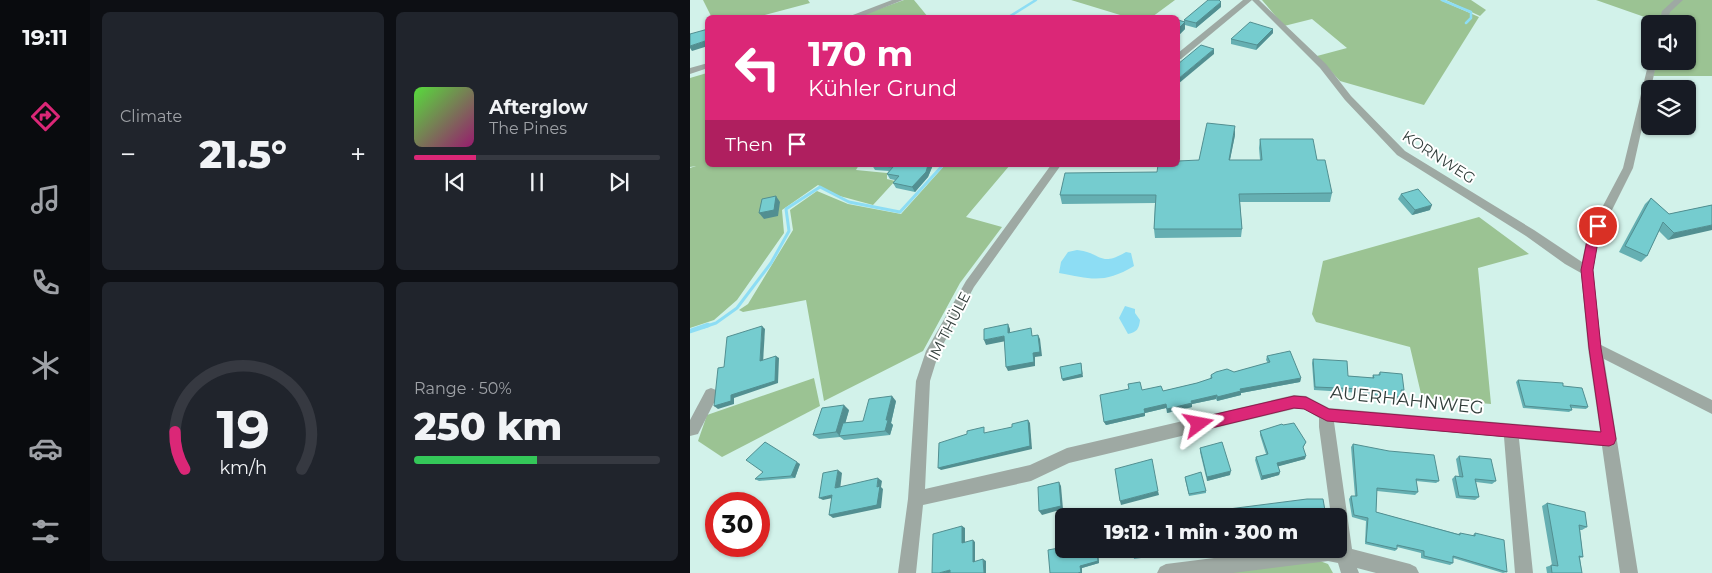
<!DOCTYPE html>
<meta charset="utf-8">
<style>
:root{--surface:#171b24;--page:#20242c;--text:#f1f3f6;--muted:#9ea1a6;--line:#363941;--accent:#db2777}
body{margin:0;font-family:Montserrat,sans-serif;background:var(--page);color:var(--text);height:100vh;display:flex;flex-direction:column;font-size:19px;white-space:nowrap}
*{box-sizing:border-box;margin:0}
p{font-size:16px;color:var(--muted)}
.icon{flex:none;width:28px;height:28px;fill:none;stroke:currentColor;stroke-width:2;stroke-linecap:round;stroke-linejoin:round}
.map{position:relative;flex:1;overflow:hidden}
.details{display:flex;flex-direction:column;gap:12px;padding:12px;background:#0d0f14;width:600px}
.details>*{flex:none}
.guide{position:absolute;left:15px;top:15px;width:475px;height:152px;border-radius:8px;box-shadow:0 1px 4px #0004;background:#db2777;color:#fff;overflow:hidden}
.tools{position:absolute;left:951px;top:15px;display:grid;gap:10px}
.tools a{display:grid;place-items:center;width:55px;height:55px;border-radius:8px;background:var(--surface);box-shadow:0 1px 4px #0004;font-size:25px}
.speed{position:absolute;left:15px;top:492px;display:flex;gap:10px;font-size:25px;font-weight:700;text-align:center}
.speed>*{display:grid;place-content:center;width:65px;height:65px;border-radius:50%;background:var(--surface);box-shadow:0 1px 4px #0004;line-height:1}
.speed .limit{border:8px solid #d22;background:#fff;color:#111}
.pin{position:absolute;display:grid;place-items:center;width:42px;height:42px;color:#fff;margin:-21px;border:2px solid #fff;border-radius:50%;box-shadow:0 1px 5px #0007}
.me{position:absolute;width:55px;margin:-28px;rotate:77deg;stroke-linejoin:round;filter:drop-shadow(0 0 4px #0008)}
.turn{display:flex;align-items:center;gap:18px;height:105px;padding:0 20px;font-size:22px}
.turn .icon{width:65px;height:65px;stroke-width:2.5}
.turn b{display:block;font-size:35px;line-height:42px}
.then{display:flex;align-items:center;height:48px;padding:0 20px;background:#0003;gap:10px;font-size:19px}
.big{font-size:38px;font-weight:800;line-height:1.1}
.details .widget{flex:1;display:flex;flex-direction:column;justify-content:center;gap:8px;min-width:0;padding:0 18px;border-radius:8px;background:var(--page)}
.details .dial{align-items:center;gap:0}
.dial svg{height:130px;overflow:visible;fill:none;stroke:var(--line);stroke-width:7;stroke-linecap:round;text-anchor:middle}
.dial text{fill:var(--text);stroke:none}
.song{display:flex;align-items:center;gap:15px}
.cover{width:60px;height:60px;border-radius:8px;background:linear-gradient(135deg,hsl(110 70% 55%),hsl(320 70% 35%))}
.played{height:5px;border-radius:2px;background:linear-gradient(90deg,var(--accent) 25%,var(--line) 25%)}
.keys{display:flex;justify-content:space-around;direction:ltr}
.heat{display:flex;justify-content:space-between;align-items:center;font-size:28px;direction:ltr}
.charge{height:8px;border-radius:4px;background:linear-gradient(90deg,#34c759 50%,var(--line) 0)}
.details .tiles{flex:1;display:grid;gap:12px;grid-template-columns:repeat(2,1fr)}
.trip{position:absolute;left:365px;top:508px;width:292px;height:50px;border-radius:8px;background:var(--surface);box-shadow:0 1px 4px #0004;font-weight:800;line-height:50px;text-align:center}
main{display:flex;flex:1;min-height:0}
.menu{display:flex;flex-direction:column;width:90px;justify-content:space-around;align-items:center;background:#090b0e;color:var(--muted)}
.menu .icon{width:35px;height:35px}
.menu .active{color:var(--accent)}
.menu b{font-size:22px;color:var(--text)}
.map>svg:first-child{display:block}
</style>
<main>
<nav class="menu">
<b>19:11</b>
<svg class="icon active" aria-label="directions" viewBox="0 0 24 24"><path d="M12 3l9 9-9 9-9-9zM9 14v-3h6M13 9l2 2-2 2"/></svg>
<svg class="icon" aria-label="music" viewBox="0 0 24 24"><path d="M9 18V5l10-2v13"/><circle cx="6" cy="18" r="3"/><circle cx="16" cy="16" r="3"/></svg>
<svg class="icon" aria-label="phone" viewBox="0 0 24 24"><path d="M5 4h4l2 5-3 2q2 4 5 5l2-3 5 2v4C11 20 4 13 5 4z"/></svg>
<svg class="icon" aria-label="climate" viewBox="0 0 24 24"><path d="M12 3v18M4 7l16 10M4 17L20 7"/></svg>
<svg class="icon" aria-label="car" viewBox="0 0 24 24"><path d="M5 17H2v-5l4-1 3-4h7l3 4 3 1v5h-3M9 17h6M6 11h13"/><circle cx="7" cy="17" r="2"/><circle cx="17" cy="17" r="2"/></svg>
<svg class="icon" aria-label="filters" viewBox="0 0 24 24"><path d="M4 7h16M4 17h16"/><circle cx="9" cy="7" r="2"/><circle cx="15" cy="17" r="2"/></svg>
</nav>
<section class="details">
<div class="tiles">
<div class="widget"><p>Climate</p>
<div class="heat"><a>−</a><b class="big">21.5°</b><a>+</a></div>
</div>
<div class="widget">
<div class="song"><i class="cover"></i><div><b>Afterglow</b><p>The Pines</p></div></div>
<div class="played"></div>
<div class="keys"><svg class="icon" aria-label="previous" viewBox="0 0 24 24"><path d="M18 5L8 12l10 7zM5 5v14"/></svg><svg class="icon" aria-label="pause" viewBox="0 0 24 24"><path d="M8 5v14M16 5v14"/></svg><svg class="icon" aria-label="next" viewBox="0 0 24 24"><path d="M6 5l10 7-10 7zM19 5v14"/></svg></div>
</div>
<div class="widget dial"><svg viewBox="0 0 100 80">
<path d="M14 69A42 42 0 1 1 86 69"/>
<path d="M14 69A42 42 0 0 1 8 46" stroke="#db2777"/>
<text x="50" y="56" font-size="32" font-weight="700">19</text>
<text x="50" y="72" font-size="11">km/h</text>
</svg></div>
<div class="widget"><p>Range · 50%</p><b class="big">250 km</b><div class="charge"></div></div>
</div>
</section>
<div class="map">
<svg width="1022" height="573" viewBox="0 0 1022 573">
<rect width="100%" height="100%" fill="#d2f2ea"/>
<g fill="#9bc393">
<polygon points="13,0 118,0 120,3 67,17 22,18"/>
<polygon points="214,0 224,0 238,17 164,18"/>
<polygon points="381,0 485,0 462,17 440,18"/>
<polygon points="572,0 750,0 789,17 734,105 650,81 627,56 657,48 622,19 594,26"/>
<polygon points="756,0 781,0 796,10 790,16"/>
<polygon points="906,0 1022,0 1022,76 963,76 967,61 998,61 998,24 967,24 966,21"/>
<polygon points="17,73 18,165 169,165 166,170 197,173 197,179 205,181 183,205 146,195 128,185 92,210 94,233 47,300 24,320 0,328 0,168 6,166 0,167 0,78"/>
<polygon points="255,165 320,165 276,217 312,227 270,283 233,351 134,401 116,300 53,312 49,310 58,304 103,230 100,210 127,191 158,204 211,214"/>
<polygon points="789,217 839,254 788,268 801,404 732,398 720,347 626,322 622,314 633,261"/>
<polygon points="124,378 130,406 32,457 8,441 17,415"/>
<polygon points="627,560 638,564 643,573 530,573"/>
</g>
<g fill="#8dddf4">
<path d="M387,250c24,2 22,18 49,2l5,1 3,13c-30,18 -43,13 -75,7l2,-11 7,-10z"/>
<path d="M435,306l10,3v4l5,7c-1,9 -3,12 -12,14l-9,-16z"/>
</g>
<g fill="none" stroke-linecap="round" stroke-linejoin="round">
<g stroke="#8dddf4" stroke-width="2.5">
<polyline points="752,0 781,12 781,18 776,23"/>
<polyline points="317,18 346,0"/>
</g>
<polyline stroke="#8dddf4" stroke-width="3" points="14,327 26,323 47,308 81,263 99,231 96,209 130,187 159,202 210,212 253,165"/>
<polyline stroke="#8dddf4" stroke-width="4.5" points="0,331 18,325"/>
<g fill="#9ea9a3" fill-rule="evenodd">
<polygon points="202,0 213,0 168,18 155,18"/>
<polygon points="553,0 569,0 636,64 661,96 715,151 844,230 892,262 897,236 933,168 959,61 960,59 960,61 967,61 943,168 909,236 903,270 911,345 1022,400 1022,414 914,359 948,573 930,573 912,446 829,439 843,573 825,573 814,437 644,422 662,549 720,564 726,567 729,573 686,573 667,568 669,573 651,573 648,563 638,561 543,573 467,573 470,567 476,564 597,549 649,549 649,516 641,516 629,427 629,418 614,409 604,409 379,463 341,481 233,505 226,573 208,573 218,499 226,381 236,351 276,281 361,165 371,165 284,287 249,352 240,381 235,489 340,465 377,448 604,395 616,396 639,408 910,431 898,348 891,273 875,264 836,236 707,155 655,100 630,68 562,0 491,59 488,59 488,53"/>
<polygon points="984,0 993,0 980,12 977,24 969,24 972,11"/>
<polygon points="18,63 18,68 0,74 0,68"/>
<polygon points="21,388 26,390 28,395 8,434 0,436 0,420 16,390"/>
</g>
</g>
<g fill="#65afb2">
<polygon points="531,7 506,28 495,25 495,29 488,36 488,20 494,22 494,20"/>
<polygon points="583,29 583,33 566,50 541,44 541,39"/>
<polygon points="545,135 540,160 570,160 569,148 570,139 627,160 642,193 640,202 550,202 552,229 551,237 465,238 464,229 465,203 372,204 370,195 467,172 509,160"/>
<polygon points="182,165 243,165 238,177 225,192 206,188 203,183 205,180 200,179 197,174 199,171 185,170"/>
<polygon points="711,194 740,210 722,215 708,199"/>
<polygon points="961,198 979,214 1022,205 978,240 969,231 957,256 951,262 929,252 955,204"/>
<polygon points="577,356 611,378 610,382 551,393 551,395 527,401 526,399 502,404 502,407 477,413 476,408 455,413 455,416 416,425 414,422 452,390 473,391 507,383 520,379 521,375 544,372 578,363 576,360"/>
<polygon points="623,359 658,376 682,378 683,375 688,375 690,372 714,390 712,394 711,394 712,397 710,401 684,398 683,396 671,395 671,393 624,390 622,363"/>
<polygon points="828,380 873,386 898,407 896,409 881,408 882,410 879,412 833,408 826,382"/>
<polygon points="206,401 201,423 203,425 200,435 154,440 150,437 129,439 123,435 159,410 155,423 173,421"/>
<polygon points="593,425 616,442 613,448 615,459 588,466 590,472 589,475 571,480 565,460 566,457 576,454 570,435 570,431"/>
<polygon points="663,444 749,481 746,483 726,481 728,492 725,495 687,491 686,512 768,534 770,533 782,536 785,533 817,572 813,573 763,558 763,563 760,565 731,558 731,553 707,547 707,549 705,551 675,544 676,521 662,517 659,499 661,496 665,496 661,447"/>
<polygon points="510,448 540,475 517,481 510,452"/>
<polygon points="769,456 806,481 802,484 786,482 789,497 785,500 766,498 762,479 765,476 769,476 766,459"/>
<polygon points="110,464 105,478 69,481 65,479"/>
<polygon points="495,479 516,491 516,493 499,496"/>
<polygon points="857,503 897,527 892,530 890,530 893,557 890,558 892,573 857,573 856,567 862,565 852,506"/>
<polygon points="374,549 490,549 487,549 487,553 444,559 443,550 408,554 409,563 392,568 392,573 360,573"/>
</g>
<g fill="#528f91">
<polygon points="531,2 531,7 506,28 506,23"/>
<polygon points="495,22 495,29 488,36 488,29"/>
<polygon points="583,29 583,33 566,50 567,45"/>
<polygon points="18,40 18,46 2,51 0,48 0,46"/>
<polygon points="524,49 524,54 488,84 488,79"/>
<polygon points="545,126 545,135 538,169 539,160"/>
<polygon points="238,165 243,165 238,177 225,192 222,187"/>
<polygon points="86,196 90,202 88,216 74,219 69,213"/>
<polygon points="742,205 740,210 722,215 725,210"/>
<polygon points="1022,225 1022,230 978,240 984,233"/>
<polygon points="318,324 320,329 320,337 318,333"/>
<polygon points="72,326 75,329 73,363 70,361"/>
<polygon points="348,335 350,339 352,356 345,357 345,366 318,371 316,367 343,353"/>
<polygon points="314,336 316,341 296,345 294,340"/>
<polygon points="86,356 89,358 88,383 44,398 44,404 28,409 24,406 41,395"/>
<polygon points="391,363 393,377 373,381 372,379"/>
<polygon points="611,378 610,382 551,393 551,395 527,401 527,397 550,389"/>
<polygon points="527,395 526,399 502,404 502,407 477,413 477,409 501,401"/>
<polygon points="202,396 206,401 201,423 203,425 200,435 195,431 196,420"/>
<polygon points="476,404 476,408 455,413 455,416 416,425 414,422 454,409"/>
<polygon points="154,405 159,410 152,435 150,436 146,432"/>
<polygon points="338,420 340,423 342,449 251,470 248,468"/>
<polygon points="616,456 615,459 586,467 587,463"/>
<polygon points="107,462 110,464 105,478 101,476"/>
<polygon points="148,470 152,473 150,490 145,488"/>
<polygon points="541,471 540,475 517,481 517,477"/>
<polygon points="590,472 589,475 571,480 572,476"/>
<polygon points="188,478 192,481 191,487 193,489 191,508 143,518 139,515 187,487"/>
<polygon points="369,482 371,486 373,509 352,515 349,511"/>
<polygon points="468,491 469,495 431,505 430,501"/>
<polygon points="142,495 147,497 133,500 129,498"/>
<polygon points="272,526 275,528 275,545 272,543"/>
<polygon points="283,540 285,542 285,564 283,562"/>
<polygon points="407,552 408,554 409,563 392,568 392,573 388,573 390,566"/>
<polygon points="293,559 296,561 296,573 294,573"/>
<polygon points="260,570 263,572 259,573 249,573"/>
</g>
<g fill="#75cccf" stroke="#528f91">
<polygon points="518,0 529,0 531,2 506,23 494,20"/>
<polygon points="488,20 495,22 488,29"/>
<polygon points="560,22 583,29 567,45 541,39"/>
<polygon points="18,29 18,40 0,46 0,34"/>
<polygon points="511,45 524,49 488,79 488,64"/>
<polygon points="517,123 545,126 539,160 572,160 570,139 623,139 627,160 635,160 642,193 549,194 552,229 464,229 466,195 370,195 375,173 467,172 468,165 488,165 488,161 509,160"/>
<polygon points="182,165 238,165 236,172 222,187 203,183 209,176 197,174 203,167"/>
<polygon points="728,189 742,205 725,210 711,194"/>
<polygon points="86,196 84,210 69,213 72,199"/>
<polygon points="961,198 979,214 1022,205 1022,225 984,233 973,222 957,256 935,246"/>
<polygon points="318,324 318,333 341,328 342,336 348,335 350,352 343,353 344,362 316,367 314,336 294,340 294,329"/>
<polygon points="72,326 70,361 86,356 85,381 41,395 41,401 24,406 28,368 34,367 37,337"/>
<polygon points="600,351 611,378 550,389 551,391 527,397 527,395 501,401 502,403 477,409 476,404 454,409 455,413 414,422 410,395 439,389 438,384 450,382 452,390 471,386 473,391 507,383 522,378 521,375 526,372 537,369 544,372 580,362 577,356"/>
<polygon points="623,359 657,361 658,376 684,378 683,375 690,375 690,372 712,374 714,390 711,390 712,397 685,395 685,393 673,392 672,389 625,387"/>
<polygon points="391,363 392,374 372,379 370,367"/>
<polygon points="828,380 873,383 873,386 892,388 898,407 880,405 882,410 835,406"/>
<polygon points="202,396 196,420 198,420 195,431 149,436 153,423 173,421 179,399"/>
<polygon points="154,405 146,432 123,435 132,408"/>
<polygon points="338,420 340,446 248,468 249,443 277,434 277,431 294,427 294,433 322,427 322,424"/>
<polygon points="604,423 616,442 613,447 616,456 587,463 590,472 572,476 566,457 578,454 570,431 592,424 593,425"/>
<polygon points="75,442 107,462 101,476 65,479 73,472 56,460"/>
<polygon points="532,442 541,471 517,477 510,448"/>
<polygon points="663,444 699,451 744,455 749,481 726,479 728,492 687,488 686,512 770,535 770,533 785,536 785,533 814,540 817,572 763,556 763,563 734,556 734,551 707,545 707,549 676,542 678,518 664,515 661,496 667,496"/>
<polygon points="769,456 801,459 806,481 785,479 789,497 769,496 765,476 773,477"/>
<polygon points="462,459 468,491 430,501 425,469"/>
<polygon points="148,470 145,488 188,478 187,487 190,486 187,505 139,515 142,495 129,498 133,473"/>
<polygon points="511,472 516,491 499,494 495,477"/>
<polygon points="369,482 371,506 349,511 348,487"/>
<polygon points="617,499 633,499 636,516 523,516 531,515 531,510"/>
<polygon points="857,503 895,512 897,527 889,525 893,557 889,556 892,573 862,573 861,565 868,566"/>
<polygon points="272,526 272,543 283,540 283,562 293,559 294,573 260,573 260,570 249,573 242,573 243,534"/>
<polygon points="374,547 374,549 433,549 407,552 408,561 390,566 391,572 388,573 360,573 358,550"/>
<polygon points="443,549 487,549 487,551 443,557"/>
</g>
<polygon fill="#db2777" stroke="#8e194d" points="908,222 913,226 909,236 903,270 911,348 926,439 924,444 919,446 637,421 614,409 604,408 509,431 504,429 502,424 504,420 509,418 604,396 616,397 639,409 911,432 899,348 891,270 898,236 904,223"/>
<g text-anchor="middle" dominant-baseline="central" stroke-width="4" stroke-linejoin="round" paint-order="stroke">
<g font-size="15" fill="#323e3b" stroke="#fff">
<text transform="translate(749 157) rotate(33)">KORNWEG</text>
<text transform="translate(259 326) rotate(-63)">IM THÜLE</text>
</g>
<g font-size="18" fill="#323e3b" stroke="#fff">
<text transform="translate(717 400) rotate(6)">AUERHAHNWEG</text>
</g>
</g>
</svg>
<div class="tools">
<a><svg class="icon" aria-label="sound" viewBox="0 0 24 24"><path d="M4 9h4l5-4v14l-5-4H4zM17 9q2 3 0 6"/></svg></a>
<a><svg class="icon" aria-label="layers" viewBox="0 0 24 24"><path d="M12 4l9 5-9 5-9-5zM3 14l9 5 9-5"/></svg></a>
</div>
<div class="speed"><div class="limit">30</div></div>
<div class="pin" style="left:908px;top:226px;background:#d93025"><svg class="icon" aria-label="arrive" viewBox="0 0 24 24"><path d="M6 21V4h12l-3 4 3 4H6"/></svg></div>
<svg class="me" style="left:509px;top:424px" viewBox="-20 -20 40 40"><path d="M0-17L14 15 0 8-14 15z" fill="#db2777" stroke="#fff" stroke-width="4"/></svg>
<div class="trip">19:12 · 1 min · 300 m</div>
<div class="guide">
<div class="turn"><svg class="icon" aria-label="left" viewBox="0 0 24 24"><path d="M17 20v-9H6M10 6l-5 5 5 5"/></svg><div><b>170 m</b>Kühler Grund</div></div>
<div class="then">Then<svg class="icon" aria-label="arrive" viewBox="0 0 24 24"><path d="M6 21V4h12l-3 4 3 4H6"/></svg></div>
</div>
</div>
</main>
